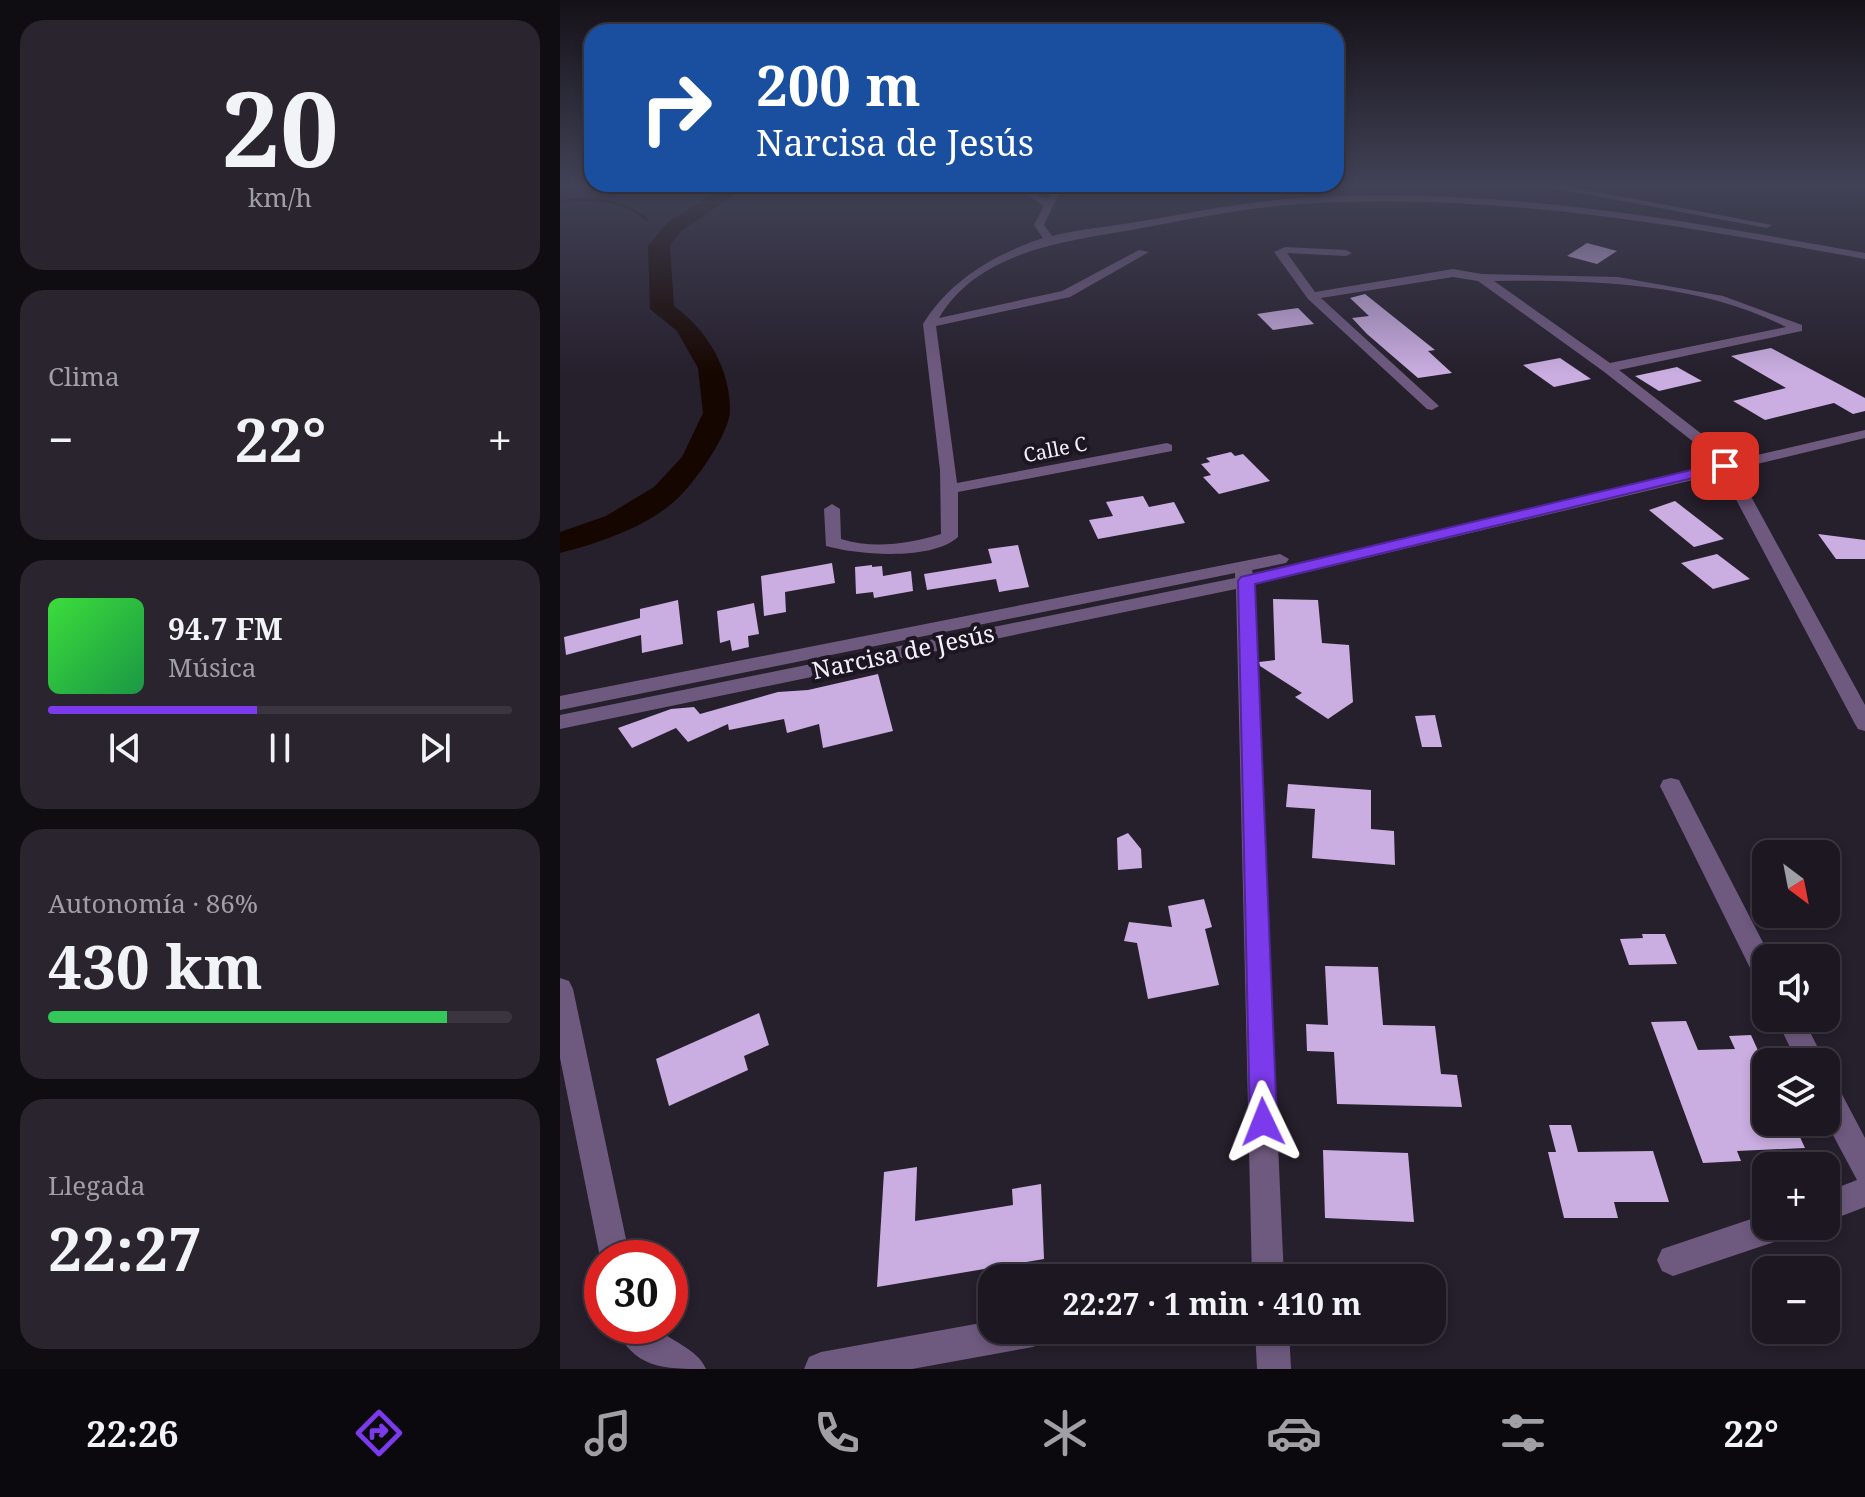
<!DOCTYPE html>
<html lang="es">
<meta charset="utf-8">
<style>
:root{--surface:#1c1721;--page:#29242e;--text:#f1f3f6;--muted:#a09fa5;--line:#3a363f;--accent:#7c3aed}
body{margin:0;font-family:"Noto Serif",serif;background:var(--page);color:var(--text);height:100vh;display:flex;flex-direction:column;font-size:30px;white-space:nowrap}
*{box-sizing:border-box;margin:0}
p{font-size:26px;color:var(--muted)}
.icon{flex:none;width:44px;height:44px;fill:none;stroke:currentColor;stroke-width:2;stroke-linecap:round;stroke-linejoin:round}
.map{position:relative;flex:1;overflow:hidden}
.side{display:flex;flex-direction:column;gap:20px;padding:20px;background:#0f0d12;width:560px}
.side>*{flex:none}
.banner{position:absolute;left:24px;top:24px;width:760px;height:168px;border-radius:24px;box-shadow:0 4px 12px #0003,0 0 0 2px var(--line);background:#1a4fa0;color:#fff;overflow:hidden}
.needle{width:52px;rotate:148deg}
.tools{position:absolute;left:1192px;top:840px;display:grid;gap:16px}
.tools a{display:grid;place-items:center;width:88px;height:88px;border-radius:16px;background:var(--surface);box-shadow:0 4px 12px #0003,0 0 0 2px var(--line);font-size:40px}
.speed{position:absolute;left:24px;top:1240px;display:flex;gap:16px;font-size:40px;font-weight:700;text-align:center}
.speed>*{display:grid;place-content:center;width:104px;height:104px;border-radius:50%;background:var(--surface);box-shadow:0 4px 12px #0003,0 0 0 2px var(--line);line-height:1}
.speed .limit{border:12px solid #d22;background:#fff;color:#111}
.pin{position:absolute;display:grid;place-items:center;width:68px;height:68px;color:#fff;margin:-34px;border-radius:16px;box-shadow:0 4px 12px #0006}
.me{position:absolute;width:88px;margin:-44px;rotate:358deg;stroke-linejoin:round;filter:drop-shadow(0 0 6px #0008)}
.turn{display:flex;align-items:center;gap:28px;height:168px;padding:0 40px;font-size:36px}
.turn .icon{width:104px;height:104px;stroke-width:2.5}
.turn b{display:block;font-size:56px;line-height:68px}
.big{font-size:60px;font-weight:700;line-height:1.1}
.side .widget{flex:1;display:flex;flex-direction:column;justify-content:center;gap:12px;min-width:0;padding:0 28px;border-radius:24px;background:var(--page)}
.side .dial{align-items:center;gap:0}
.dial b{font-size:104px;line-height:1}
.song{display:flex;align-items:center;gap:24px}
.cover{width:96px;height:96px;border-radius:12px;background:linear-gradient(135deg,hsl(120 70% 55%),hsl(140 70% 35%))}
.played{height:8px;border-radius:4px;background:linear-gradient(90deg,var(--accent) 45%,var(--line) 45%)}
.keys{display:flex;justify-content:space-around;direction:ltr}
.heat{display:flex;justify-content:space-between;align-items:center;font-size:44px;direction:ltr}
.charge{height:12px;border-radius:6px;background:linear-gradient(90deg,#34c759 86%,var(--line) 0)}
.trip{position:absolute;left:418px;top:1264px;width:468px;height:80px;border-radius:24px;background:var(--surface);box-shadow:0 4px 12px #0003,0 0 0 2px var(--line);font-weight:700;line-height:80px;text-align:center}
.tabs{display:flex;height:128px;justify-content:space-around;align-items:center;background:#0b090d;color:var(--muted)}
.tabs .icon{width:56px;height:56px}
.tabs .active{color:var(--accent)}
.tabs b{font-size:36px;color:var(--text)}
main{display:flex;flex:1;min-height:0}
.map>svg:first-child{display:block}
</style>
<main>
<section class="side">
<div class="widget dial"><b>20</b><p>km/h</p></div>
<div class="widget"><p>Clima</p>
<div class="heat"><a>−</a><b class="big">22°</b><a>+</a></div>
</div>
<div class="widget">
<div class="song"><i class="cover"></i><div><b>94.7 FM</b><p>Música</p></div></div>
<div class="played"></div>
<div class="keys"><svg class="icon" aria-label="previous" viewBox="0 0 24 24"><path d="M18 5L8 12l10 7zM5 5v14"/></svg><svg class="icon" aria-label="pause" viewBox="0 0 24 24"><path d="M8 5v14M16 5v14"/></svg><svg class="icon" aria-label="next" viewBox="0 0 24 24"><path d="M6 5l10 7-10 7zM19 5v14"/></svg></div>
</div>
<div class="widget"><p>Autonomía · 86%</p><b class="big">430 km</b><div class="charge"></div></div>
<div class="widget"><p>Llegada</p><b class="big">22:27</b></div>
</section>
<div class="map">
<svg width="1305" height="1369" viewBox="0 0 1305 1369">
<rect width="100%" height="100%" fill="#261f2c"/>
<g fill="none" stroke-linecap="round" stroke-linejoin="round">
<path stroke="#160600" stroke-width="3" d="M0,201c30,-3 64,-3 87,19"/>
<path fill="#160600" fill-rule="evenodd" d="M169,184h22l-70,47 -11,15 4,60c33,24 56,62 56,104 0,24 -36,73 -53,89 -30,28 -78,44 -117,54v-21l46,-16 48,-29 28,-30 21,-44 -5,-45 -21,-37 -27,-22 -2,-63 19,-23z"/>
</g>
<g fill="#caade1">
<polygon points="1027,243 1057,251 1037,264 1007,256"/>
<polygon points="805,294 875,350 868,351 892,373 858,378 807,334 792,318 809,316 790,298"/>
<polygon points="738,308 754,324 713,330 697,314"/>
<polygon points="1211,348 1305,398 1305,411 1293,414 1274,403 1205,420 1173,401 1226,388 1171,356"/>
<polygon points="1000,358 1031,379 994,387 963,365"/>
<polygon points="1117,367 1142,381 1099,391 1075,376"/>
<polygon points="671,452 675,456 683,454 710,481 659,494 643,477 651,475 641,464 650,462 646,458"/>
<polygon points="583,496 589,507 614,502 625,523 538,539 529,520 553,516 546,502"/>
<polygon points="1115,501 1164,539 1134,547 1089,510"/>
<polygon points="1258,534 1305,540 1305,559 1276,559"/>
<polygon points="458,545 469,587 439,592 436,579 367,590 364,574 432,563 428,549"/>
<polygon points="1157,554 1190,579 1153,589 1121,563"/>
<polygon points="272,563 275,583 225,592 226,612 204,616 201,576"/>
<polygon points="312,565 312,567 322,566 323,576 351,571 353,591 314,598 313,592 296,594 295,567"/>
<polygon points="713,599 758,600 762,643 789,645 793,702 768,719 735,697 742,693 700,666 699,662 715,660"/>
<polygon points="118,600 123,644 82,653 81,635 6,655 4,637 80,618 80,609"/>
<polygon points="194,603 199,634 188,636 189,647 172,651 170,640 160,643 157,611"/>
<polygon points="318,674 333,731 263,748 259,724 227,733 224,719 169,730 168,724 128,742 116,728 72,748 58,728 111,709 134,707 140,714 218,692 248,690"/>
<polygon points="875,715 882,747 862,747 855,716"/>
<polygon points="728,784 811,790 811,829 834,831 835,865 752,858 755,809 726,807"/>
<polygon points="568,833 581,849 582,868 558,870 557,838"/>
<polygon points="644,899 652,927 645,929 659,985 588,999 577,943 564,941 569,922 612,927 608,906"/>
<polygon points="1082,934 1105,934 1117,964 1069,965 1060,939 1083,938"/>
<polygon points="765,966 818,967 823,1025 875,1026 881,1074 897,1075 902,1107 777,1104 774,1052 747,1051 746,1024 768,1025"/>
<polygon points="199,1013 209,1045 184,1056 188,1070 109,1106 96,1059"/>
<polygon points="1126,1021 1138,1050 1175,1049 1169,1036 1191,1035 1206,1068 1206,1122 1233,1122 1245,1148 1177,1151 1181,1161 1143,1163 1091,1022"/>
<polygon points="989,1125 1011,1125 1018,1152 1093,1151 1109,1202 1054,1202 1058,1218 1004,1218 988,1152 996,1152"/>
<polygon points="763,1150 848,1153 854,1222 765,1218"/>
<polygon points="357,1167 355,1221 453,1205 452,1189 481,1184 484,1259 317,1287 324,1172"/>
</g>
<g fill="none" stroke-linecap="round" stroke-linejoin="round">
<g fill="#6f5a7f" fill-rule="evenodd">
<polygon points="966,183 990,183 1212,225 1207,228"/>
<polygon points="1297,183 1305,183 1305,187"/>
<path d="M450,184h12l25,16 4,-8 -11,-8h12l9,5 -17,36 8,11c28,-7 56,-9 84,-14 54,-9 108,-20 162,-24 191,-13 380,21 567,55v6c-187,-34 -376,-68 -566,-55 -55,4 -109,15 -162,25 -70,12 -158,21 -198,89l123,-27 77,-41 10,2 -79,45 -134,29 21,157 210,-40 5,2v6l-214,41v45c-26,24 -100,18 -132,9l-2,-37 8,-5 8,5 1,30c32,10 68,5 100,-5l-1,-64 -17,-146c27,-44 72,-70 120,-86l-9,-13 10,-19z"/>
<path d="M725,247l61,3 6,3 -6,3 -59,-3 28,39 138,-23 29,5 136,3 105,19 79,29v6l-5,1 -178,38 106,82 6,9 134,-31v8l-129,31 129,236v26l-7,-2 -3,-5 -133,-251 -469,112 31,693h-32l-16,-689 -676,140v-14l675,-137v-5l-675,137v-14l720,-142 9,5 -3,4 -34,7 1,4 464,-110 -3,-6 -111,-87 -125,-90 -25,-4 -132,21 118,108 -7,4 -5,-1 -119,-110 -34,-47zM934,281c98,-1 203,1 292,46l-176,36z"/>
<polygon points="1111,778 1119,780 1122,786 1211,958 1206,958 1206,985 1197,982 1100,786 1103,780"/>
<polygon points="0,978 9,981 13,989 70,1258 42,1258 42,1267 0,1058"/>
<polygon points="1216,1018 1243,1018 1265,1062 1237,1062"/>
<polygon points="1266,1079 1276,1083 1305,1138 1305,1207 1266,1222 1266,1192 1297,1180 1266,1122"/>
<polygon points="1206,1214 1206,1226 1233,1226 1229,1237 1113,1276 1102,1271 1097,1260 1102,1249"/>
<polygon points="432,1321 432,1330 490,1330 485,1342 473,1347 352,1369 244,1369 249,1357 261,1352"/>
<path d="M55,1326h39c17,16 43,22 52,43 -42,0 -73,0 -91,-43z"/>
<polygon points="695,1330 729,1330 731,1369 697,1369"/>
</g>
</g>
<linearGradient id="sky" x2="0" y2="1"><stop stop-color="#151118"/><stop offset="0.49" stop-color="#414256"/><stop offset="1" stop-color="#414256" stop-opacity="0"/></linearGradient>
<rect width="1305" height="375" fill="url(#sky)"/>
<polygon fill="#7c3aed" stroke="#51269a" stroke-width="2" points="1165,462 1170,463 1170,469 695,584 717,1122 713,1131 703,1134 694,1131 690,1122 678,581 681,577"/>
<g text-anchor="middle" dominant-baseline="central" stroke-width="8" stroke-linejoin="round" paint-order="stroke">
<g font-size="20" fill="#f5f1fa" stroke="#1d1622">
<text transform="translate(495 449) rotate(-11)">Calle C</text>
</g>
<g font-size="24" fill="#f5f1fa" stroke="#1d1622">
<text transform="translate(343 651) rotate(-12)">Narcisa de Jesús</text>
</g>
</g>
</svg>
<div class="tools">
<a><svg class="needle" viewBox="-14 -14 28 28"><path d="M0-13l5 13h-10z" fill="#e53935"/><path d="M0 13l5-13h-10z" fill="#a09fa5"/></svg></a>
<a><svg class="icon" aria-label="sound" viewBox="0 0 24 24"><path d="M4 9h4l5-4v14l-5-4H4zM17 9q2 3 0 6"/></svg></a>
<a><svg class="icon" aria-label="layers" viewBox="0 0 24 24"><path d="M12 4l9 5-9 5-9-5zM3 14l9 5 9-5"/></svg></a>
<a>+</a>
<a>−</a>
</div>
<div class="speed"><div class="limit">30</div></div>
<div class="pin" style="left:1165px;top:466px;background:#d93025"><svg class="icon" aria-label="arrive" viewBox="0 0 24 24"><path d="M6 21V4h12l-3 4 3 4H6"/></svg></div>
<svg class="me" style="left:703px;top:1122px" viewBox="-20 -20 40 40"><path d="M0-17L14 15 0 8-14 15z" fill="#7c3aed" stroke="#fff" stroke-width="4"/></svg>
<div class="trip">22:27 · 1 min · 410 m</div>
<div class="banner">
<div class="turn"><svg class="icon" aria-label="right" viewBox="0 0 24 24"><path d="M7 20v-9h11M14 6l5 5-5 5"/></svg><div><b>200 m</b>Narcisa de Jesús</div></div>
</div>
</div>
</main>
<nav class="tabs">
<b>22:26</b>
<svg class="icon active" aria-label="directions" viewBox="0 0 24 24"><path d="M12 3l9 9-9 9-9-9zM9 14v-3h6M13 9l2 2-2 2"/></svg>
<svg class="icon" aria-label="music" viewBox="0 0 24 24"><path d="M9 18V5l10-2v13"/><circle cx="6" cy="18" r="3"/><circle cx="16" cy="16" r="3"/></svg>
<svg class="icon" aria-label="phone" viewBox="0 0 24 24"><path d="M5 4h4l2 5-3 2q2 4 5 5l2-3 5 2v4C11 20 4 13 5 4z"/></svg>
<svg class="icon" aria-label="climate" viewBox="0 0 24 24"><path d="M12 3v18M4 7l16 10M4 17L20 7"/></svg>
<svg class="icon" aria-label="car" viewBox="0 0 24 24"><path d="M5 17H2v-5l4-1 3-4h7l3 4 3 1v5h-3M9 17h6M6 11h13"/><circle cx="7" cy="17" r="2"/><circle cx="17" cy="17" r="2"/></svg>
<svg class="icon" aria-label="filters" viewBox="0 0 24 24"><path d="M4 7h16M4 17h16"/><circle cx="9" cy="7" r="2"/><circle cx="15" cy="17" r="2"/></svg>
<b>22°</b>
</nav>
